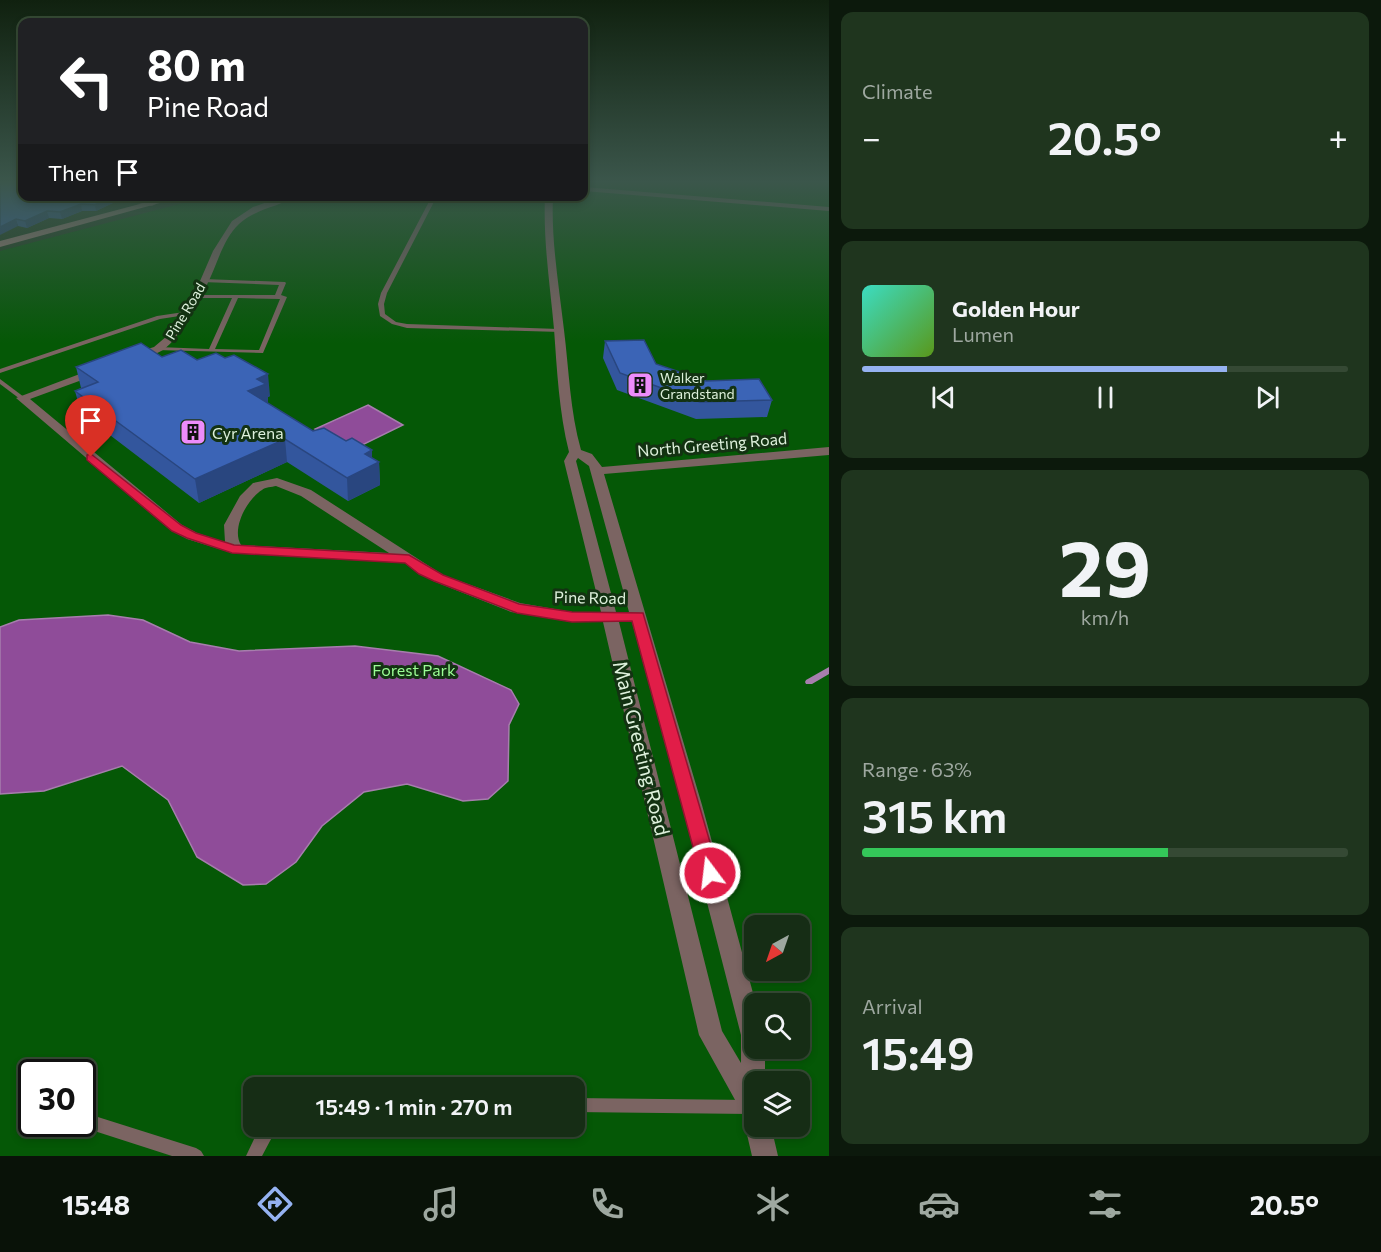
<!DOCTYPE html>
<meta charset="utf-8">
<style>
:root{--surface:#162d15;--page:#1f351e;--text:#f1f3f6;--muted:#9ea8a0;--line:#354934;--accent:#95b2f1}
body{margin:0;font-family:Commissioner,sans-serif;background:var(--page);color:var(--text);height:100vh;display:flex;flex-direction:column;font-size:22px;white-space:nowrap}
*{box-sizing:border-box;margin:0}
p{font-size:20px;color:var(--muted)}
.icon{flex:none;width:33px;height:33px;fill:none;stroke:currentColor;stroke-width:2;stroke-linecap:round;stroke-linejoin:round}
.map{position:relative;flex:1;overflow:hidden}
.details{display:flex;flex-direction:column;gap:12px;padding:12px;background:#0c190c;width:552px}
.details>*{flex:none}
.guide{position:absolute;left:18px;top:18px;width:570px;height:183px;border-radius:12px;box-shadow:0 3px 9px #0003,0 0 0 2px var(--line);background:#202124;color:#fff;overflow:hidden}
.needle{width:39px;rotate:220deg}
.fabs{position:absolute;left:744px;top:915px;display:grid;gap:12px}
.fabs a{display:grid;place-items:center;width:66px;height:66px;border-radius:12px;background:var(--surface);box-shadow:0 3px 9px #0003,0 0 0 2px var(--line);font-size:30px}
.speed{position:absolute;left:18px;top:1059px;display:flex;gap:12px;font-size:30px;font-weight:700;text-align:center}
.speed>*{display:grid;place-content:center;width:78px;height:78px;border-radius:50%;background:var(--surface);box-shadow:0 3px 9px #0003,0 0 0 2px var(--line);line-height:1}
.speed .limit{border:3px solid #111;border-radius:9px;background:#fff;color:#111}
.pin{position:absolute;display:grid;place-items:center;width:51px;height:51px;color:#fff;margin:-62px -26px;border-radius:50% 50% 50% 0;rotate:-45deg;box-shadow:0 0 6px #0007}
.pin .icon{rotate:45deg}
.me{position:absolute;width:66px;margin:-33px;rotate:345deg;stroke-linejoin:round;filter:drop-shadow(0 0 4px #0008)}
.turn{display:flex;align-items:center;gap:21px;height:126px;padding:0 30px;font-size:27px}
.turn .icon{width:78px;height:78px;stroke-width:2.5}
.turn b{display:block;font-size:42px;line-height:51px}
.then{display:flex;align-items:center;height:57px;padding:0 30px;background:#0003;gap:12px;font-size:22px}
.big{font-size:45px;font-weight:600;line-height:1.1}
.details .card{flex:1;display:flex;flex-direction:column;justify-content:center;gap:9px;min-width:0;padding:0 21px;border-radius:12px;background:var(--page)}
.details .dial{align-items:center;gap:0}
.dial b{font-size:78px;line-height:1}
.song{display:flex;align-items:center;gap:18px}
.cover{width:72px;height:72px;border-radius:9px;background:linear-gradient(135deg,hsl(170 70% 55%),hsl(90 70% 35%))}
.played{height:6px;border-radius:3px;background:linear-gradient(90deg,var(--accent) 75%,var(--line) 75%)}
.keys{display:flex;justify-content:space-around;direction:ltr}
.heat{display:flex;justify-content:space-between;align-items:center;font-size:33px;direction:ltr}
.charge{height:9px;border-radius:4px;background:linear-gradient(90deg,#34c759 63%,var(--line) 0)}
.trip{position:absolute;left:243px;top:1077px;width:342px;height:60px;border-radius:12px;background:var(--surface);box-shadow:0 3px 9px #0003,0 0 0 2px var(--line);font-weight:600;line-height:60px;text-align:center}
.menu{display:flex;height:96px;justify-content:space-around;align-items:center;background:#091208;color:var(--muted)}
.menu .icon{width:42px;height:42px}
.menu .on{color:var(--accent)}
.menu b{font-size:27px;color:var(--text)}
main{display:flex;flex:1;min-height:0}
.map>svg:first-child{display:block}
</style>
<main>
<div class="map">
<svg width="829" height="1156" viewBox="0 0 829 1156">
<rect width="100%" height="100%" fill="#1e3c1c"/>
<path fill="#055806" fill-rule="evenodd" d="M584,181h245v975h-829v-905l206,-54 378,-1zM754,926h46v44h-46zM754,1004h46v44h-46zM32,1072h50v52h-50zM754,1082h46v44h-46zM254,1088h320v38h-320z"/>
<g fill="#8f4c99" stroke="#a77ead" stroke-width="1.5">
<polygon points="368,405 403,425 350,451 315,429"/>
<polygon points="108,615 143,620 190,642 239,651 355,646 438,656 511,690 519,704 509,725 508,781 488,799 463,801 407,784 364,792 322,826 296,862 266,884 243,885 197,857 168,800 122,766 44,791 0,794 0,627 19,620"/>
</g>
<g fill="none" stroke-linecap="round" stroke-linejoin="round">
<polygon fill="#a77ead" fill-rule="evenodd" points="829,667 829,674 812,684 806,684 805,682 806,680"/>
<g fill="#7b6462" fill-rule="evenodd">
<polygon points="432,196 437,196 387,293 384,304 385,314 396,322 407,324 559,329 561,330 561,332 407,328 392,324 380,316 378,304 381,293"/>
<path d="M204,279l81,3 1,1 -5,12 6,2 -24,56 -107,-3v-2l2,-1 51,2 23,-51h-34l-3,-2 1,-1h79l4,-10 -77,-3 -1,-1zM238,298l42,1 -21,51 -44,-1z"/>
<polygon points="184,312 186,313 186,315 160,319 0,373 0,369 157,316"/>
<polygon points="0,379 24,397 24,399 20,399 0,384"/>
<polygon points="574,1098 750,1100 754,1101 754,1113 750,1114 574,1112"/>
<polygon points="82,1112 196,1148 201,1151 204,1156 172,1156 82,1127 76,1124 82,1124"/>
<polygon points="262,1126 278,1126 262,1156 246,1156 255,1137"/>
</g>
<g fill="#7b6462" fill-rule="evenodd">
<polygon points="584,187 829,207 829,211 584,191"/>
<polygon points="104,196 124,196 156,204 152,206"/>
<path d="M284,196h13c-19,11 -42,13 -58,28 -12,11 -19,30 -25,45 -8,20 -33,69 -51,81 -8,5 -21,8 -30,10l-4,-1v-4l25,-8 13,-11 17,-30 10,-11 19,-44 19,-30 21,-14z"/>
<path d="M545,196h8c-2,45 6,90 11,134 5,40 6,81 17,120l11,4 10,13 227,-20v8l-225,19 98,331 54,199 -2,44h11v34h-11v44h17l7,30h-26l-7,-30 4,-8 -5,-2 -45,-81 -96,-413h-31l-61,-10 -78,-31 -28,-18 -49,-4 -124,-6 -45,-14 -15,-8 -156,-133 77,-29h8v4l-71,26 152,126 15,8 28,9 -1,-17 16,-29 13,-13 24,-5 34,12 132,85 77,28 52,9h29l-37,-151 5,-9c-10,-40 -12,-82 -15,-123 -4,-44 -11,-89 -9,-133zM578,458l11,8 40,146h-13l-40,-151zM276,486l25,10 88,57 -148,-8c-10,-16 6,-46 21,-55 3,-3 10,-3 14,-4zM619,622h13l50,183 59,230v28l-19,-32z"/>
</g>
<polygon fill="#a27e7b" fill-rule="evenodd" points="170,196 185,196 0,247 0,241"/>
</g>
<g fill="#33569d">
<polygon points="0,181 117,201 96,211 82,211 62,219 49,218 27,228 18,226"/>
<polygon points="605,341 656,364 706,381 772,400 767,417 696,419 617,390 603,358"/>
<polygon points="162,357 197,360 270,396 268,397 268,404 313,431 346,441 372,450 372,458 379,462 380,485 348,501 287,462 199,503 81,413 75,391 81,388 76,367"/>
</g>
<g fill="#29467f">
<polygon points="111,196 116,196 117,201 96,211 95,205"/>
<polygon points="81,204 82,211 62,219 60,212"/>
<polygon points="47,211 49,218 27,228 25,221"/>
<polygon points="16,219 18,226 0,235 0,227"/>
<polygon points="268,374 270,396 268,397 268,406 248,391 257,379"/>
<polygon points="285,439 287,462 199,503 195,479"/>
<polygon points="372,450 372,465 379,462 380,485 348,501 347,478 365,454"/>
</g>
<g fill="#3b64b6" stroke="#29467f" stroke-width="1.5">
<polygon points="0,181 22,181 22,196 111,196 95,205 81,204 60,212 47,211 25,221 16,219 0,227"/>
<polygon points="644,340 656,364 706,381 759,379 772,400 700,402 620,373 605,341"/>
<polygon points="141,343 162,357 181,350 197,360 216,353 225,358 234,355 268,374 257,379 266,384 248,391 313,431 324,428 346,441 352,438 372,450 365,454 379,462 347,478 285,439 195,479 75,391 98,382 76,367"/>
</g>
<linearGradient id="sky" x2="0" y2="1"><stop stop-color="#10210f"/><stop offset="0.53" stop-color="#3b564b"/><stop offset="1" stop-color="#3b564b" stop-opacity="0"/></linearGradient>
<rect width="829" height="343" fill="url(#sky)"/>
<polygon fill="#e11d48" stroke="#92132f" stroke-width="1.5" points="91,454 181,525 196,533 234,545 409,555 443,575 519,604 572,612 643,613 719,873 716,879 710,881 703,879 700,873 632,621 572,622 517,613 434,581 419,574 405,563 232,553 187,538 172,531 87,460 87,455"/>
<defs>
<g id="building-square" transform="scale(1.35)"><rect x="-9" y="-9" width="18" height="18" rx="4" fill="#ed8cfa" stroke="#133212"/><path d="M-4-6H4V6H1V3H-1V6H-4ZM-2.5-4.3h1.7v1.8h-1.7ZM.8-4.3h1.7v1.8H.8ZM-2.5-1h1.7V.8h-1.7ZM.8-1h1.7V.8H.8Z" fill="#111"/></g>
</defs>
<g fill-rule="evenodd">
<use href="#building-square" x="640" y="385"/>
<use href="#building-square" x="193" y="432"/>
</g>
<g text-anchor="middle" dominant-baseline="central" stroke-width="6" stroke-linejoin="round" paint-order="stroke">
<g font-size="14" fill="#def1dc" stroke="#133212">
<text transform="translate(185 311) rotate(-59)">Pine Road</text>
</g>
<g font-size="14" fill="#def1dc" stroke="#133212" text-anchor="start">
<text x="660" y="377">Walker<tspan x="660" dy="16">Grandstand</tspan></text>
</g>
<g font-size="16" fill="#def1dc" stroke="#133212" text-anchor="start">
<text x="212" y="432">Cyr Arena</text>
</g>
<g font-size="16" fill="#def1dc" stroke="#133212">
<text transform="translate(712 444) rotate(-5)">North Greeting Road</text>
<text transform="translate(590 597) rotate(1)">Pine Road</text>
</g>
<g font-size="16" fill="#9bfd95" stroke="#133212">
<text x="414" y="669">Forest Park</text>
</g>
<g font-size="20" fill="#def1dc" stroke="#133212">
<text transform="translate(642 748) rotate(76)">Main Greeting Road</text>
</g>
</g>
</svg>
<div class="fabs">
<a><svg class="needle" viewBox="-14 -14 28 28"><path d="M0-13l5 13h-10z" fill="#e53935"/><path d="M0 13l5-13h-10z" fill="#9ea8a0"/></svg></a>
<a><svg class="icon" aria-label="search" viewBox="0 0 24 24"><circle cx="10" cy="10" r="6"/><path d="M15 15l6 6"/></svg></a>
<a><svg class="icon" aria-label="layers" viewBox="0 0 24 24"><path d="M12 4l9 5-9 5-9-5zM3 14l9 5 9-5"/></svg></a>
</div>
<div class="speed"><div class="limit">30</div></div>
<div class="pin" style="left:91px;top:457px;background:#d93025"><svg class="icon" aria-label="arrive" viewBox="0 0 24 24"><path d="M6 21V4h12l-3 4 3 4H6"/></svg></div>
<svg class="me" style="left:710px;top:873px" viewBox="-20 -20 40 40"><circle r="17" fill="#e11d48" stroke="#fff" stroke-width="3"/><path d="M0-11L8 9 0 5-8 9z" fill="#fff"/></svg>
<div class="trip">15:49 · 1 min · 270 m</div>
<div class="guide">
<div class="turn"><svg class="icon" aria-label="left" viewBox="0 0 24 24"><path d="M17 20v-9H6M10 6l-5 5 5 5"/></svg><div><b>80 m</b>Pine Road</div></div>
<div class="then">Then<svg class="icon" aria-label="arrive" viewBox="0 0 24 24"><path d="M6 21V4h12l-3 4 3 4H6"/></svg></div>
</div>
</div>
<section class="details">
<div class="card"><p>Climate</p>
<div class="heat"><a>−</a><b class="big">20.5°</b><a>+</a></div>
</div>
<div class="card">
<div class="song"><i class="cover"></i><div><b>Golden Hour</b><p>Lumen</p></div></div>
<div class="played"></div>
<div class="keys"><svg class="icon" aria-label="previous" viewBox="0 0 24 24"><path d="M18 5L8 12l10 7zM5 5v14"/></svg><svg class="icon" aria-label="pause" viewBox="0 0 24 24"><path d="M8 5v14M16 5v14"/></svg><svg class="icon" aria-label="next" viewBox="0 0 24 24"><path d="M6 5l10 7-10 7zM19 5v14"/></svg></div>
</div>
<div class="card dial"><b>29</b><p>km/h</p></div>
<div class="card"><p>Range · 63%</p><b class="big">315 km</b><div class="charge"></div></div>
<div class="card"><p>Arrival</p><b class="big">15:49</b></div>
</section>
</main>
<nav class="menu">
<b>15:48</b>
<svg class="icon on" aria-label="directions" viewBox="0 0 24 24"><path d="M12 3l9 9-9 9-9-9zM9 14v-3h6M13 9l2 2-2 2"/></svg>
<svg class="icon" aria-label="music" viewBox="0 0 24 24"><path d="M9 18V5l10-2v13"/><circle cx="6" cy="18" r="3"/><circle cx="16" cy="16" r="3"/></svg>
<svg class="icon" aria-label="phone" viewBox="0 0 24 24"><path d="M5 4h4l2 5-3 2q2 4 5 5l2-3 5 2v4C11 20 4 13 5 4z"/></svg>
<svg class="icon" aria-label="climate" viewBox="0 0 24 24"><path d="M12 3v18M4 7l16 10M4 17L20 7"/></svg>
<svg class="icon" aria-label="car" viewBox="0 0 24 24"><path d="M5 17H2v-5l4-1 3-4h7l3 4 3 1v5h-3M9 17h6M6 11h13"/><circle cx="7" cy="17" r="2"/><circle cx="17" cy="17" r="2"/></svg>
<svg class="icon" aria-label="filters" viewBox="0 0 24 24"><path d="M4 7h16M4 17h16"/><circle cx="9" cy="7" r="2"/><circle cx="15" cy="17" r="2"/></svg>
<b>20.5°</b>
</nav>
